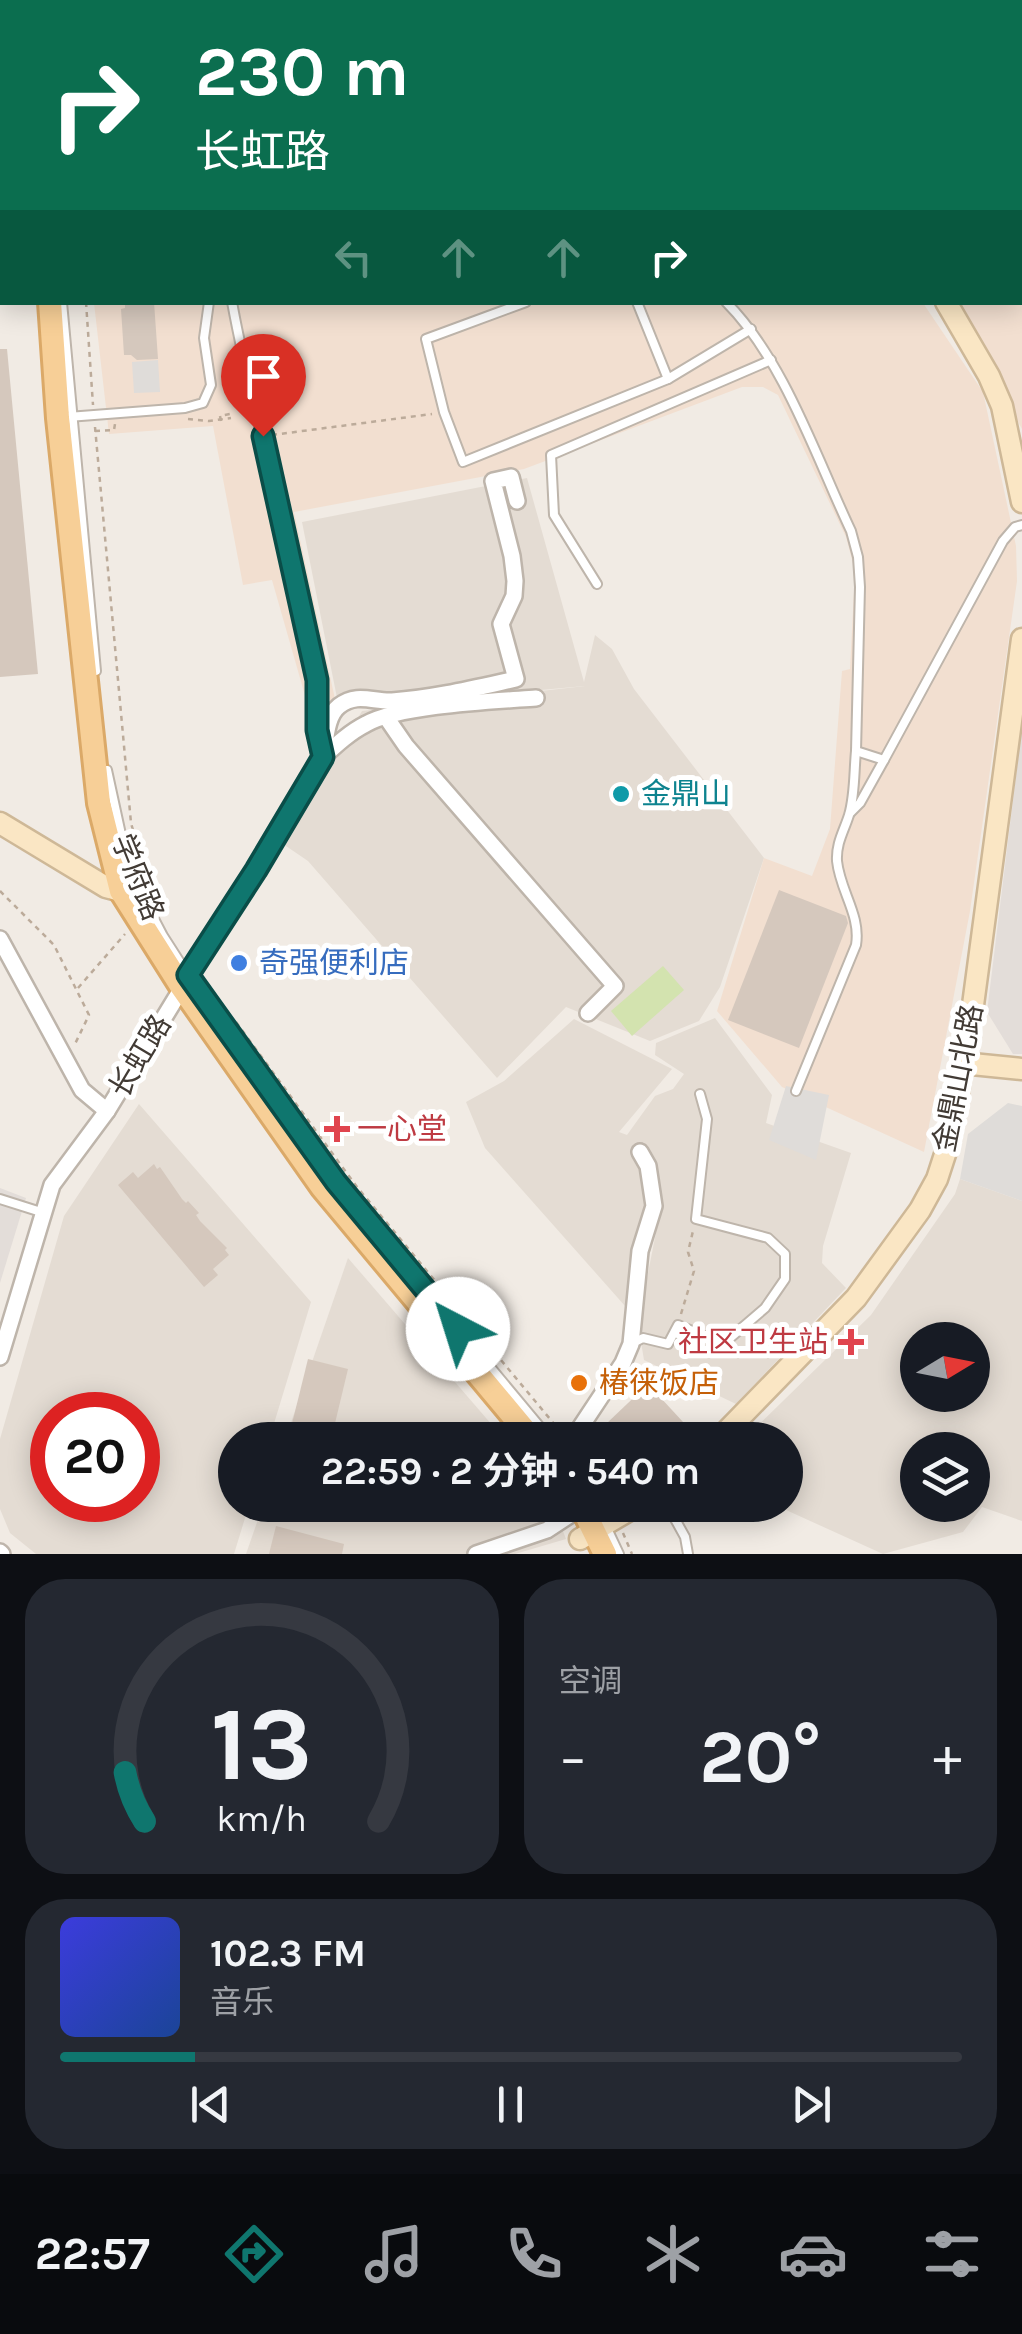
<!DOCTYPE html>
<html lang="zh">
<meta charset="utf-8">
<style>
:root{--surface:#171b24;--page:#242831;--text:#f1f3f6;--muted:#9ea1a6;--line:#363941;--accent:#0f766e}
body{margin:0;font-family:Karla,"Noto Sans SC",sans-serif;background:var(--page);color:var(--text);height:100vh;display:flex;flex-direction:column;font-size:38px;white-space:nowrap}
*{box-sizing:border-box;margin:0}
p{font-size:32px;color:var(--muted)}
.icon{flex:none;width:55px;height:55px;fill:none;stroke:currentColor;stroke-width:2;stroke-linecap:round;stroke-linejoin:round}
.map{position:relative;height:1554px;overflow:hidden}
.panel{display:flex;flex-direction:column;gap:25px;padding:25px;background:#0d0f14;flex:1}
.panel>*{flex:none}
.top-card{position:absolute;left:0px;top:0px;width:1022px;height:305px;box-shadow:0 5px 25px #0003;background:#0b6e4f;color:#fff;overflow:hidden}
.needle{width:65px;rotate:80deg}
.tools{position:absolute;left:900px;top:1322px;display:grid;gap:20px}
.tools a{display:grid;place-items:center;width:90px;height:90px;border-radius:50%;background:var(--surface);box-shadow:0 5px 25px #0003;font-size:50px}
.speed{position:absolute;left:30px;top:1392px;display:flex;gap:20px;font-size:50px;font-weight:700;text-align:center}
.speed>*{display:grid;place-content:center;width:130px;height:130px;border-radius:50%;background:var(--surface);box-shadow:0 5px 25px #0003;line-height:1}
.speed .limit{border:15px solid #d22;background:#fff;color:#111}
.pin{position:absolute;display:grid;place-items:center;width:85px;height:85px;color:#fff;margin:-102px -42px;border-radius:50% 50% 50% 0;rotate:-45deg;box-shadow:0 0 10px #0007}
.pin .icon{rotate:45deg}
.me{position:absolute;width:110px;margin:-55px;rotate:320deg;stroke-linejoin:round;filter:drop-shadow(0 0 8px #0008)}
.turn{display:flex;align-items:center;gap:35px;height:210px;padding:0 30px;font-size:45px}
.turn .icon{width:130px;height:130px;stroke-width:2.5}
.turn b{display:block;font-size:70px;line-height:85px}
.lanes{display:flex;align-items:center;height:95px;padding:0 30px;background:#0003;justify-content:center;gap:50px;direction:ltr}
.lanes .off{opacity:.35}
.big{font-size:75px;font-weight:700;line-height:1.1}
.panel .card{flex:1;display:flex;flex-direction:column;justify-content:center;gap:15px;min-width:0;padding:0 35px;border-radius:40px;background:var(--page)}
.panel .dial{align-items:center;gap:0}
.dial svg{height:260px;overflow:visible;fill:none;stroke:var(--line);stroke-width:7;stroke-linecap:round;text-anchor:middle}
.dial text{fill:var(--text);stroke:none}
.song{display:flex;align-items:center;gap:30px}
.cover{width:120px;height:120px;border-radius:15px;background:linear-gradient(135deg,hsl(240 70% 55%),hsl(220 70% 35%))}
.played{height:10px;border-radius:5px;background:linear-gradient(90deg,var(--accent) 15%,var(--line) 15%)}
.keys{display:flex;justify-content:space-around;direction:ltr}
.heat{display:flex;justify-content:space-between;align-items:center;font-size:55px;direction:ltr}
.panel .tiles{flex:1;display:grid;gap:25px;grid-template-columns:1fr 1fr}
.card:last-child{grid-column:span 2}
.trip{position:absolute;left:218px;top:1422px;width:585px;height:100px;border-radius:50px;background:var(--surface);box-shadow:0 5px 25px #0003;font-weight:700;line-height:100px;text-align:center}
.tabs{display:flex;height:160px;justify-content:space-around;align-items:center;background:#090b0e;color:var(--muted)}
.tabs .icon{width:70px;height:70px}
.tabs .selected{color:var(--accent)}
.tabs b{font-size:45px;color:var(--text)}
.map>svg:first-child{display:block}
</style>
<div class="map">
<svg width="1022" height="1554" viewBox="0 0 1022 1554">
<rect width="100%" height="100%" fill="#f1ebe4"/>
<g fill="#e4dcd3" fill-rule="evenodd">
<polygon points="0,0 104,0 2,2 2,62"/>
<polygon points="706,0 893,0 893,2 708,2"/>
<polygon points="527,478 584,682 595,635 612,649 634,689 764,858 720,987 699,1021 650,1041 566,1007 497,1078 308,861 283,844 362,711 585,686 339,708 302,522"/>
<polygon points="715,1018 772,1095 766,1123 851,1153 823,1246 822,1263 846,1288 736,1404 644,1360 638,1324 662,1202 653,1155 643,1142 640,1152 654,1166 652,1245 633,1315 485,1148 466,1102 504,1081 574,1019 672,1069 619,1132 627,1135 655,1096 673,1089 684,1074 655,1055 656,1043"/>
<path d="M139,1104l172,198 -42,138h-34v65h14l-15,49h-198l-26,-21 -10,-24v-70l64,-223zM52,1415h86v85h-86z"/>
<path d="M960,1179l62,22v320l-40,-14 -19,25 -80,22 -108,-49h10v-65h-42l128,-125 84,-121zM918,1340h54v55h-54zM918,1450h54v55h-54z"/>
<polygon points="348,1258 505,1440 285,1440"/>
<polygon points="263,1505 553,1505 566,1539 515,1554 246,1554"/>
</g>
<g fill="#f2dfd0">
<polygon points="191,0 428,0 430,2 189,2"/>
<polygon points="1008,0 1022,0 1022,429 951,303 1020,302 1020,2 1001,2"/>
<polygon points="94,303 923,303 983,392 1016,546 1017,581 970,911 924,1152 782,1087 717,1011 764,858 812,876 830,829 842,671 850,669 855,571 846,537 778,395 763,387 742,387 524,469 294,512 335,699 308,706 272,580 243,585 213,426 109,434"/>
</g>
<g fill="#e3ddd9">
<polygon points="1022,727 1022,1054 1013,1054 987,1012"/>
<polygon points="0,1188 26,1198 0,1283"/>
</g>
<polygon fill="#d3e3af" points="663,966 684,990 632,1036 611,1011"/>
<g fill="#dfdcd9">
<polygon points="158,360 160,392 134,393 132,362"/>
<polygon points="786,1086 829,1095 816,1160 769,1140"/>
<polygon points="1008,1103 1022,1106 1022,1201 960,1179 968,1134"/>
</g>
<g fill="#d5c8bd">
<polygon points="125,302 154,302 158,359 137,360 131,355 124,355 121,309 125,308"/>
<polygon points="0,349 7,349 38,674 0,677"/>
<polygon points="779,890 846,916 848,923 799,1048 728,1020"/>
<polygon points="154,1164 157,1169 160,1167 182,1199 186,1203 188,1201 199,1213 196,1215 200,1221 227,1248 225,1250 229,1255 213,1269 218,1275 204,1287 118,1185 133,1172 138,1178"/>
<polygon points="308,1359 348,1369 331,1440 288,1440"/>
<polygon points="648,1384 695,1435 690,1440 621,1440 606,1424"/>
<polygon points="385,1505 421,1505 421,1510 387,1516"/>
<polygon points="276,1526 344,1544 342,1554 269,1554"/>
</g>
<g fill="none" stroke-linecap="round" stroke-linejoin="round">
<g stroke="#beb5ab" stroke-width="12">
<g id="lane">
<polyline points="154,2 155,0"/>
<polyline points="338,2 340,0"/>
<polyline points="357,2 359,0"/>
<polyline points="1020,11 1022,10"/>
<polyline points="1020,97 1022,97"/>
<polyline points="62,302 96,671"/>
<path d="M232,302c23,125 61,247 84,373 4,22 -1,45 4,68"/>
<polyline points="526,302 426,339 444,412 463,462 668,379 751,329"/>
<polyline points="637,302 668,379"/>
<path d="M726,302c58,58 90,155 125,229l7,26 2,30 -4,164 28,9 119,-219 12,-14 7,-2"/>
<polyline points="68,417 185,408 203,403 211,385 204,338 209,302"/>
<polyline points="597,584 554,515 551,455 771,360"/>
<polyline points="107,770 129,871 163,936 188,975 336,1182 551,1440"/>
<polyline points="850,813 860,803 884,760"/>
<path d="M796,1091l60,-146c5,-30 -16,-54 -19,-84 -1,-18 7,-30 12,-46 6,-20 5,-44 7,-64"/>
<polyline points="0,1199 41,1212"/>
<polyline points="631,1344 643,1338 668,1344 678,1325 723,1344 765,1308 785,1279 785,1254 768,1238 696,1219 707,1119 700,1094"/>
<polyline points="596,1505 619,1554"/>
<polyline points="675,1519 685,1537 688,1554"/>
</g>
</g>
<g stroke="#beb5ab" stroke-width="20">
<g id="street">
<polyline points="0,226 2,226"/>
<polyline points="386,717 406,746 615,986 588,1013"/>
<path d="M323,757c3,-16 3,-41 16,-51 18,-14 34,-4 53,-5 42,-3 83,-13 124,-22l-15,-55 13,-28 1,-15 -3,-25 -19,-75 18,-4 6,24"/>
<polyline points="0,939 82,1090 107,1111"/>
<path d="M0,1357l52,-172 55,-74 216,-354c13,-12 27,-25 43,-33 34,-19 129,-23 170,-26"/>
<polyline points="572,1440 623,1363 631,1344 640,1251 654,1206 648,1166 640,1152"/>
<polyline points="0,1552 2,1554"/>
<polyline points="476,1554 547,1530 582,1507"/>
</g>
</g>
<g stroke="#ceb897" stroke-width="25">
<g id="secondary">
<polyline points="693,0 696,2"/>
<polyline points="946,302 989,376 1002,406 1022,502"/>
<polyline points="0,823 106,887 121,891"/>
<polyline points="962,1063 1022,1069"/>
<polyline points="718,1440 856,1298 920,1210 937,1179 950,1139 973,1005 1022,639"/>
<polyline points="580,1539 638,1505"/>
</g>
</g>
<g stroke="#dba968" stroke-width="28">
<g id="primary">
<polyline points="138,2 140,0"/>
<polyline points="50,302 58,418 99,803 121,891 181,986 322,1187 533,1440"/>
<polyline points="581,1505 605,1554"/>
</g>
</g>
<g stroke="#bcab9a" stroke-width="2.5" stroke-dasharray="5 5" stroke-linecap="butt">
<polyline points="181,2 183,0"/>
<polyline points="86,302 93,405"/>
<polyline points="188,419 209,421 231,418"/>
<polyline points="95,427 131,823 147,881"/>
<polyline points="95,431 114,430 115,424"/>
<polyline points="272,435 432,414"/>
<polyline points="0,891 54,945 89,1015 74,1046"/>
<polyline points="78,988 125,934"/>
<polyline points="236,1022 357,1187 560,1431"/>
<polyline points="681,1314 694,1271 688,1252 693,1231"/>
<polyline points="623,1533 632,1554"/>
</g>
<use href="#lane" stroke="#fff" stroke-width="8"/>
<use href="#street" stroke="#fff" stroke-width="15"/>
<use href="#secondary" stroke="#fae6c4" stroke-width="20"/>
<use href="#primary" stroke="#f7cf97" stroke-width="22"/>
<polyline stroke="#bcab9a" stroke-width="2.5" stroke-dasharray="5 5" stroke-linecap="butt" points="221,421 220,416 230,414 231,418"/>
</g>
<g fill="none" stroke-linecap="round" stroke-linejoin="round">
<g stroke="#0a4d48" stroke-width="25">
<polyline id="route" points="263,436 317,680 317,730 323,757 256,870 188,975 336,1182 458,1329"/>
</g>
<use href="#route" stroke="#0f766e" stroke-width="18"/>
</g>
<circle fill="#0f9aa8" stroke="#fff" stroke-width="4" cx="621" cy="794" r="10"/>
<circle fill="#3f7fe0" stroke="#fff" stroke-width="4" cx="239" cy="963" r="10"/>
<g fill="#e0444e" stroke="#fff" stroke-width="4">
<path d="M332 1114h10v10h10v10h-10v10h-10v-10h-10v-10h10z"/>
<path d="M846 1327h10v10h10v10h-10v10h-10v-10h-10v-10h10z"/>
</g>
<circle fill="#e8710a" stroke="#fff" stroke-width="4" cx="579" cy="1383" r="10"/>
<g text-anchor="middle" dominant-baseline="central" stroke-width="10" stroke-linejoin="round" paint-order="stroke">
<g font-size="30" fill="#0d838f" stroke="#fff" text-anchor="start">
<text x="641" y="794">金鼎山</text>
</g>
<g font-size="30" fill="#423b35" stroke="#fff">
<text transform="translate(138 877) rotate(68)">学府路</text>
<text transform="translate(140 1056) rotate(-59)">长虹路</text>
<text transform="translate(958 1078) rotate(-79)">金鼎山北路</text>
</g>
<g font-size="30" fill="#366cbe" stroke="#fff" text-anchor="start">
<text x="259" y="963">奇强便利店</text>
</g>
<g font-size="30" fill="#be3a42" stroke="#fff" text-anchor="start">
<text x="357" y="1129">一心堂</text>
<text x="828" y="1342" text-anchor="end">社区卫生站</text>
</g>
<g font-size="30" fill="#c56008" stroke="#fff" text-anchor="start">
<text x="599" y="1383">椿徕饭店</text>
</g>
</g>
</svg>
<div class="tools">
<a><svg class="needle" viewBox="-14 -14 28 28"><path d="M0-13l5 13h-10z" fill="#e53935"/><path d="M0 13l5-13h-10z" fill="#9ea1a6"/></svg></a>
<a><svg class="icon" aria-label="layers" viewBox="0 0 24 24"><path d="M12 4l9 5-9 5-9-5zM3 14l9 5 9-5"/></svg></a>
</div>
<div class="speed"><div class="limit">20</div></div>
<div class="pin" style="left:263px;top:436px;background:#d93025"><svg class="icon" aria-label="arrive" viewBox="0 0 24 24"><path d="M6 21V4h12l-3 4 3 4H6"/></svg></div>
<svg class="me" style="left:458px;top:1329px" viewBox="-20 -20 40 40"><circle r="19" fill="#fff"/><path d="M0-13L10 11 0 6-10 11z" fill="#0f766e"/></svg>
<div class="trip">22:59 · 2 分钟 · 540 m</div>
<div class="top-card">
<div class="turn"><svg class="icon" aria-label="right" viewBox="0 0 24 24"><path d="M7 20v-9h11M14 6l5 5-5 5"/></svg><div><b>230 m</b>长虹路</div></div>
<div class="lanes"><svg class="icon off" aria-label="left" viewBox="0 0 24 24"><path d="M17 20v-9H6M10 6l-5 5 5 5"/></svg><svg class="icon off" aria-label="ahead" viewBox="0 0 24 24"><path d="M12 20V5M6 11l6-6 6 6"/></svg><svg class="icon off" aria-label="ahead" viewBox="0 0 24 24"><path d="M12 20V5M6 11l6-6 6 6"/></svg><svg class="icon" aria-label="right" viewBox="0 0 24 24"><path d="M7 20v-9h11M14 6l5 5-5 5"/></svg></div>
</div>
</div>
<section class="panel">
<div class="tiles">
<div class="card dial"><svg viewBox="0 0 100 80">
<path d="M14 69A42 42 0 1 1 86 69"/>
<path d="M14 69A42 42 0 0 1 8 54" stroke="#0f766e"/>
<text x="50" y="56" font-size="32" font-weight="700">13</text>
<text x="50" y="72" font-size="11">km/h</text>
</svg></div>
<div class="card"><p>空调</p>
<div class="heat"><a>−</a><b class="big">20°</b><a>+</a></div>
</div>
<div class="card">
<div class="song"><i class="cover"></i><div><b>102.3 FM</b><p>音乐</p></div></div>
<div class="played"></div>
<div class="keys"><svg class="icon" aria-label="previous" viewBox="0 0 24 24"><path d="M18 5L8 12l10 7zM5 5v14"/></svg><svg class="icon" aria-label="pause" viewBox="0 0 24 24"><path d="M8 5v14M16 5v14"/></svg><svg class="icon" aria-label="next" viewBox="0 0 24 24"><path d="M6 5l10 7-10 7zM19 5v14"/></svg></div>
</div>
</div>
</section>
<nav class="tabs">
<b>22:57</b>
<svg class="icon selected" aria-label="directions" viewBox="0 0 24 24"><path d="M12 3l9 9-9 9-9-9zM9 14v-3h6M13 9l2 2-2 2"/></svg>
<svg class="icon" aria-label="music" viewBox="0 0 24 24"><path d="M9 18V5l10-2v13"/><circle cx="6" cy="18" r="3"/><circle cx="16" cy="16" r="3"/></svg>
<svg class="icon" aria-label="phone" viewBox="0 0 24 24"><path d="M5 4h4l2 5-3 2q2 4 5 5l2-3 5 2v4C11 20 4 13 5 4z"/></svg>
<svg class="icon" aria-label="climate" viewBox="0 0 24 24"><path d="M12 3v18M4 7l16 10M4 17L20 7"/></svg>
<svg class="icon" aria-label="car" viewBox="0 0 24 24"><path d="M5 17H2v-5l4-1 3-4h7l3 4 3 1v5h-3M9 17h6M6 11h13"/><circle cx="7" cy="17" r="2"/><circle cx="17" cy="17" r="2"/></svg>
<svg class="icon" aria-label="filters" viewBox="0 0 24 24"><path d="M4 7h16M4 17h16"/><circle cx="9" cy="7" r="2"/><circle cx="15" cy="17" r="2"/></svg>
</nav>
